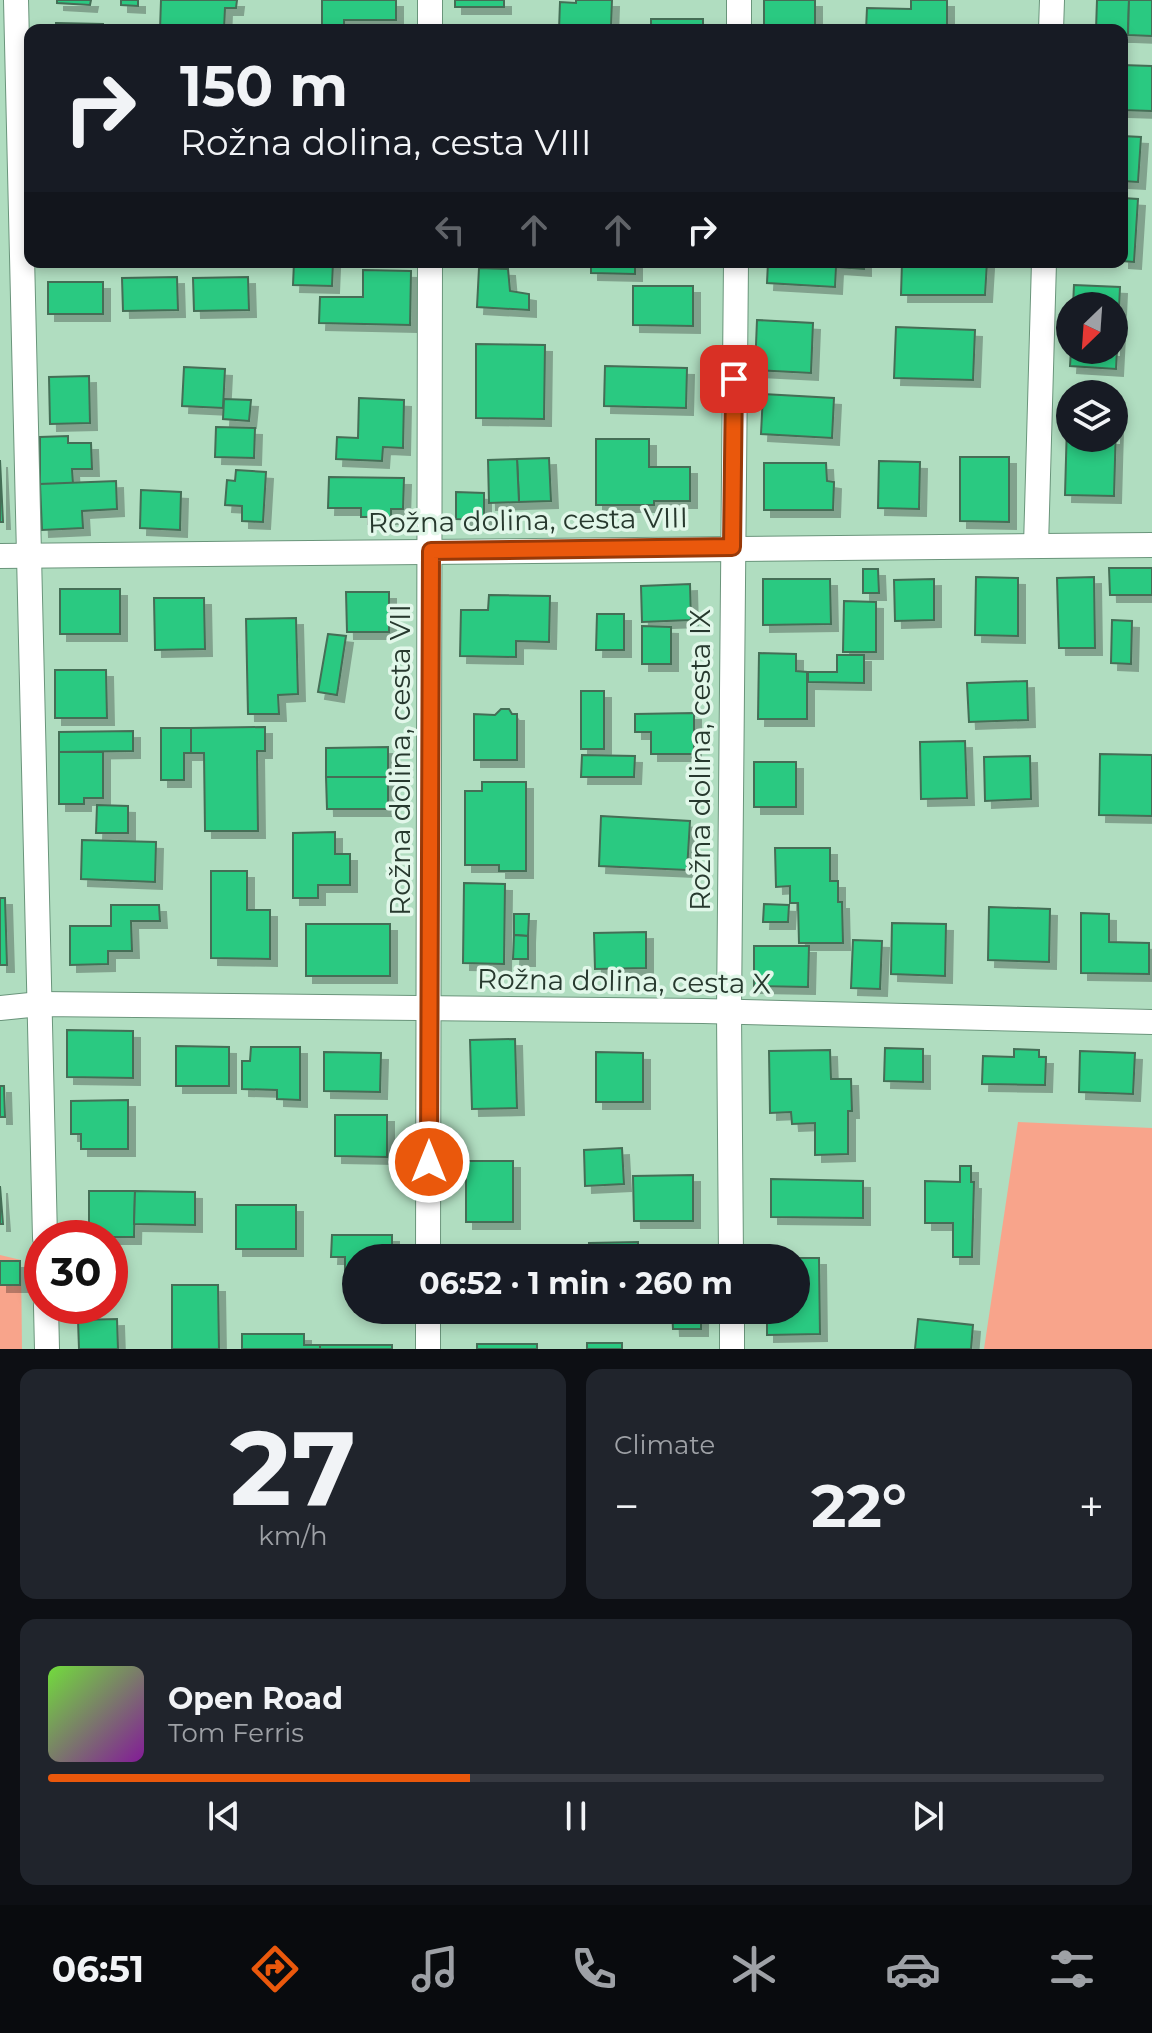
<!DOCTYPE html>
<meta charset="utf-8">
<style>
:root{--surface:#171b24;--page:#20242c;--text:#f1f3f6;--muted:#9ea1a6;--line:#363941;--accent:#ea580c}
body{margin:0;font-family:Montserrat,sans-serif;background:var(--page);color:var(--text);height:100vh;display:flex;flex-direction:column;font-size:30px;white-space:nowrap}
*{box-sizing:border-box;margin:0}
p{font-size:26px;color:var(--muted)}
.icon{flex:none;width:44px;height:44px;fill:none;stroke:currentColor;stroke-width:2;stroke-linecap:round;stroke-linejoin:round}
.map{position:relative;height:1349px;overflow:hidden}
.side{display:flex;flex-direction:column;gap:20px;padding:20px;background:#0d0f14;flex:1}
.side>*{flex:none}
.banner{position:absolute;left:24px;top:24px;width:1104px;height:244px;border-radius:16px;box-shadow:0 4px 12px #0003;background:#171b24;color:var(--text);overflow:hidden}
.needle{width:52px;rotate:205deg}
.tools{position:absolute;left:1056px;top:292px;display:grid;gap:16px}
.tools a{display:grid;place-items:center;width:72px;height:72px;border-radius:50%;background:var(--surface);box-shadow:0 4px 12px #0003;font-size:40px}
.speed{position:absolute;left:24px;top:1220px;display:flex;gap:16px;font-size:40px;font-weight:700;text-align:center}
.speed>*{display:grid;place-content:center;width:104px;height:104px;border-radius:50%;background:var(--surface);box-shadow:0 4px 12px #0003;line-height:1}
.speed .limit{border:12px solid #d22;background:#fff;color:#111}
.pin{position:absolute;display:grid;place-items:center;width:68px;height:68px;color:#fff;margin:-34px;border-radius:16px;box-shadow:0 4px 12px #0006}
.me{position:absolute;width:88px;margin:-44px;rotate:0deg;stroke-linejoin:round;filter:drop-shadow(0 0 6px #0008)}
.turn{display:flex;align-items:center;gap:28px;height:168px;padding:0 24px;font-size:36px}
.turn .icon{width:104px;height:104px;stroke-width:2.5}
.turn b{display:block;font-size:56px;line-height:68px}
.lanes{display:flex;align-items:center;height:76px;padding:0 24px;background:#0003;justify-content:center;gap:40px;direction:ltr}
.lanes .off{opacity:.35}
.big{font-size:60px;font-weight:700;line-height:1.1}
.side .tile{flex:1;display:flex;flex-direction:column;justify-content:center;gap:12px;min-width:0;padding:0 28px;border-radius:16px;background:var(--page)}
.side .dial{align-items:center;gap:0}
.dial b{font-size:104px;line-height:1}
.song{display:flex;align-items:center;gap:24px}
.cover{width:96px;height:96px;border-radius:12px;background:linear-gradient(135deg,hsl(100 70% 55%),hsl(290 70% 35%))}
.played{height:8px;border-radius:4px;background:linear-gradient(90deg,var(--accent) 40%,var(--line) 40%)}
.keys{display:flex;justify-content:space-around;direction:ltr}
.heat{display:flex;justify-content:space-between;align-items:center;font-size:44px;direction:ltr}
.side .tiles{flex:1;display:grid;gap:20px;grid-template-columns:1fr 1fr}
.tile:last-child{grid-column:span 2}
.trip{position:absolute;left:342px;top:1244px;width:468px;height:80px;border-radius:40px;background:var(--surface);box-shadow:0 4px 12px #0003;font-weight:700;line-height:80px;text-align:center}
.tab-bar{display:flex;height:128px;justify-content:space-around;align-items:center;background:#090b0e;color:var(--muted)}
.tab-bar .icon{width:56px;height:56px}
.tab-bar .active{color:var(--accent)}
.tab-bar b{font-size:36px;color:var(--text)}
.map>svg:first-child{display:block}
</style>
<div class="map">
<svg width="1152" height="1349" viewBox="0 0 1152 1349">
<defs>
<filter id="shadow"><feDropShadow dx="7" dy="7" stdDeviation="0" flood-color="#0004"/></filter>
</defs>
<rect width="100%" height="100%" fill="#b0ddc0"/>
<g fill="#f8a48b">
<polygon points="1018,1122 1152,1128 1152,1349 984,1349"/>
<polygon points="0,1255 21,1260 22,1349 0,1349"/>
</g>
<g fill="#2bc981" stroke="#456e56" stroke-width="2" filter="url(#shadow)">
<polygon points="57,0 91,0 90,5 57,3"/>
<polygon points="121,0 138,0 138,6 121,5"/>
<polygon points="161,0 237,0 236,8 225,8 224,30 160,30"/>
<polygon points="322,0 396,0 396,20 344,20 344,30 322,30"/>
<rect x="455" y="0" width="49" height="7"/>
<polygon points="576,0 612,0 611,27 559,30 560,2 576,3"/>
<rect x="764" y="0" width="51" height="30"/>
<polygon points="911,0 947,0 947,26 919,26 919,30 866,30 867,8 911,9"/>
<polygon points="1097,0 1129,0 1128,35 1122,35 1122,30 1096,30"/>
<polygon points="1129,0 1152,0 1152,36 1128,35"/>
<rect x="651" y="19" width="52" height="11"/>
<polygon points="56,23 103,24 103,30 56,30"/>
<polygon points="1122,65 1152,66 1152,111 1122,110"/>
<polygon points="1122,136 1141,137 1138,182 1122,181"/>
<polygon points="1122,198 1138,199 1134,262 1122,261"/>
<polygon points="294,262 333,262 332,286 293,285"/>
<polygon points="591,262 635,262 635,274 591,273"/>
<polygon points="768,262 864,262 864,269 836,267 835,287 767,283"/>
<polygon points="902,262 987,262 985,295 901,295"/>
<polygon points="479,268 508,269 510,291 529,294 529,310 477,307"/>
<polygon points="363,270 411,271 410,325 319,323 320,297 363,297"/>
<polygon points="177,277 178,310 123,311 122,278"/>
<polygon points="248,277 249,310 194,311 193,278"/>
<rect x="48" y="282" width="55" height="32"/>
<polygon points="1074,285 1120,287 1118,330 1114,330 1114,306 1073,306"/>
<polygon points="633,286 693,286 693,326 633,325"/>
<polygon points="757,320 813,323 811,373 755,370"/>
<polygon points="896,327 975,330 973,380 894,378"/>
<polygon points="1114,330 1118,330 1116,369 1070,366 1071,350 1114,350"/>
<polygon points="476,344 545,345 544,419 476,418"/>
<polygon points="605,366 687,368 686,408 604,406"/>
<polygon points="184,367 225,369 223,408 182,406"/>
<polygon points="89,376 90,423 50,424 49,377"/>
<polygon points="763,394 834,398 832,438 761,434"/>
<polygon points="359,398 404,400 403,448 383,447 382,461 336,459 337,437 358,438"/>
<polygon points="224,399 251,400 249,421 223,419"/>
<polygon points="1067,423 1070,423 1070,438 1114,438 1114,424 1116,424 1114,496 1065,495"/>
<polygon points="216,427 255,428 254,458 215,457"/>
<polygon points="68,436 68,443 91,443 92,469 72,469 73,484 40,484 40,437"/>
<polygon points="596,439 649,439 649,467 690,467 690,501 654,501 654,505 596,505"/>
<polygon points="960,457 1009,457 1009,522 960,521"/>
<polygon points="549,458 551,501 519,502 517,459"/>
<polygon points="517,459 519,502 489,503 488,460"/>
<polygon points="0,460 3,522 0,522"/>
<polygon points="879,461 920,462 919,509 878,508"/>
<polygon points="764,463 826,463 827,481 834,482 833,510 764,510"/>
<polygon points="236,470 266,472 263,522 242,521 242,506 225,505 227,480 235,481"/>
<polygon points="329,477 404,478 403,509 391,509 391,517 361,517 361,508 328,508"/>
<polygon points="116,481 117,509 82,511 83,528 42,530 40,484"/>
<polygon points="141,490 181,492 180,530 140,528"/>
<polygon points="456,492 484,493 484,520 456,519"/>
<polygon points="1109,568 1152,568 1152,595 1110,595"/>
<polygon points="863,569 878,569 879,593 863,593"/>
<polygon points="976,577 1018,578 1018,636 975,635"/>
<polygon points="1094,577 1095,648 1059,648 1057,578"/>
<polygon points="763,579 830,579 831,624 763,625"/>
<polygon points="934,579 934,620 895,621 894,580"/>
<polygon points="690,584 691,620 642,622 641,586"/>
<rect x="60" y="589" width="60" height="45"/>
<polygon points="346,592 389,592 389,632 347,632"/>
<polygon points="489,595 550,596 549,642 516,641 516,657 460,656 461,610 488,610"/>
<polygon points="154,598 204,598 205,649 155,650"/>
<polygon points="844,601 876,602 876,652 843,652"/>
<polygon points="597,614 624,614 624,650 596,650"/>
<polygon points="296,618 298,694 278,695 279,714 248,714 246,619"/>
<polygon points="1112,620 1132,621 1131,664 1111,663"/>
<polygon points="642,626 671,627 671,664 642,664"/>
<polygon points="328,634 346,636 337,695 318,692"/>
<polygon points="759,653 796,654 796,671 807,672 807,719 758,719"/>
<polygon points="837,655 864,655 864,683 808,682 808,672 837,672"/>
<polygon points="55,670 106,670 107,718 55,718"/>
<polygon points="1027,681 1028,720 969,722 967,683"/>
<rect x="581" y="691" width="23" height="58"/>
<polygon points="501,709 509,709 512,714 517,714 517,760 474,760 474,714 495,715"/>
<polygon points="694,713 694,754 651,754 651,732 635,732 635,714"/>
<polygon points="265,727 265,751 257,751 258,831 205,831 204,753 191,753 191,728"/>
<polygon points="161,728 191,728 191,753 184,753 184,780 161,780"/>
<polygon points="133,731 133,751 59,752 59,732"/>
<polygon points="965,741 967,798 921,799 920,742"/>
<polygon points="388,747 388,777 326,777 326,748"/>
<polygon points="59,752 103,752 103,798 84,798 84,804 59,804"/>
<polygon points="1100,754 1152,755 1152,816 1099,815"/>
<polygon points="582,755 635,756 634,777 581,777"/>
<polygon points="1030,756 1031,799 985,801 984,757"/>
<rect x="754" y="762" width="42" height="45"/>
<polygon points="326,777 388,777 388,809 327,809"/>
<polygon points="482,782 526,782 526,871 499,871 499,865 465,865 465,791 482,791"/>
<polygon points="97,805 128,806 128,833 96,833"/>
<polygon points="601,816 690,821 687,870 599,866"/>
<polygon points="335,832 335,854 350,854 350,885 318,885 318,898 293,898 293,833"/>
<polygon points="82,840 156,842 155,882 81,879"/>
<polygon points="775,848 830,848 830,881 838,881 838,902 842,902 843,943 799,943 798,903 790,903 790,886 776,887"/>
<polygon points="211,871 247,871 247,910 270,910 270,959 211,958"/>
<polygon points="464,883 505,884 504,964 463,963"/>
<polygon points="0,898 5,898 7,965 0,965"/>
<polygon points="764,904 789,905 788,922 763,922"/>
<polygon points="111,905 159,905 160,921 131,921 132,951 108,951 108,964 70,965 70,926 111,926"/>
<polygon points="989,907 1050,909 1049,962 988,960"/>
<polygon points="1081,913 1109,914 1109,942 1149,943 1149,974 1081,973"/>
<polygon points="514,914 529,914 528,936 514,935"/>
<polygon points="892,923 946,924 945,976 891,974"/>
<rect x="306" y="924" width="84" height="52"/>
<polygon points="646,932 646,968 595,969 594,933"/>
<polygon points="514,935 528,936 528,959 513,959"/>
<polygon points="853,940 882,941 880,989 851,988"/>
<polygon points="754,946 809,946 808,987 754,986"/>
<polygon points="67,1030 133,1031 133,1078 67,1077"/>
<polygon points="515,1039 517,1108 472,1109 470,1040"/>
<polygon points="176,1046 229,1047 229,1086 176,1086"/>
<polygon points="251,1047 300,1047 300,1100 277,1099 277,1090 242,1089 242,1061 250,1061"/>
<polygon points="885,1048 923,1049 923,1082 884,1081"/>
<polygon points="1014,1049 1039,1050 1039,1057 1046,1057 1045,1085 982,1084 983,1056 1014,1057"/>
<polygon points="830,1050 831,1079 851,1079 852,1111 848,1111 848,1154 815,1155 815,1123 792,1124 791,1112 770,1113 769,1051"/>
<polygon points="1080,1051 1135,1053 1133,1094 1079,1092"/>
<polygon points="324,1052 381,1053 380,1092 324,1091"/>
<polygon points="596,1052 643,1053 643,1102 596,1102"/>
<polygon points="0,1086 4,1086 5,1117 0,1117"/>
<polygon points="128,1100 128,1149 81,1149 81,1134 71,1134 71,1101"/>
<polygon points="335,1115 387,1115 387,1157 335,1156"/>
<polygon points="622,1148 624,1184 585,1186 584,1150"/>
<rect x="466" y="1161" width="47" height="61"/>
<polygon points="960,1166 971,1166 971,1182 974,1182 972,1257 953,1257 953,1223 925,1223 925,1181 960,1182"/>
<polygon points="693,1175 693,1221 634,1221 633,1176"/>
<polygon points="771,1179 863,1181 863,1218 771,1217"/>
<polygon points="0,1186 3,1224 0,1224"/>
<polygon points="89,1191 135,1191 134,1237 89,1237"/>
<polygon points="135,1191 195,1192 195,1225 134,1224"/>
<rect x="236" y="1205" width="60" height="44"/>
<polygon points="332,1235 392,1235 392,1258 356,1258 356,1277 345,1277 345,1257 331,1257"/>
<polygon points="638,1242 638,1258 589,1258 589,1243"/>
<polygon points="459,1255 523,1256 523,1258 459,1258"/>
<polygon points="796,1258 819,1258 820,1334 767,1335 767,1310 796,1310"/>
<rect x="0" y="1261" width="20" height="24"/>
<polygon points="172,1285 218,1285 219,1349 172,1349"/>
<polygon points="672,1310 701,1310 701,1329 673,1329"/>
<polygon points="117,1319 118,1349 79,1349 78,1320"/>
<polygon points="918,1319 973,1325 971,1349 915,1349"/>
<polygon points="242,1334 304,1334 304,1345 320,1345 320,1349 242,1349"/>
<rect x="587" y="1343" width="35" height="6"/>
<rect x="477" y="1344" width="60" height="5"/>
<rect x="320" y="1345" width="72" height="4"/>
</g>
<g fill="none" stroke-linecap="round" stroke-linejoin="round">
<g stroke="#6a957b" stroke-width="26">
<g id="minor">
<polyline points="16,0 45,1238"/>
<polyline points="430,0 430,30"/>
<polyline points="739,30 739,0"/>
<polyline points="1051,30 1052,0"/>
<polyline points="1036,546 1044,262"/>
<polyline points="0,556 1152,545"/>
<polyline points="0,1008 40,1004 703,1011 1152,1022"/>
<polyline points="428,1258 430,262"/>
<polyline points="731,1258 729,1012 736,262"/>
<polyline points="46,1306 47,1349"/>
<polyline points="732,1310 732,1349"/>
<polyline points="428,1349 428,1310"/>
</g>
</g>
<use href="#minor" stroke="#fff" stroke-width="24"/>
</g>
<g fill="none" stroke-linecap="round" stroke-linejoin="round">
<g stroke="#983908" stroke-width="20">
<polyline id="route" points="429,1162 431,551 732,547 734,379"/>
</g>
<use href="#route" stroke="#ea580c" stroke-width="14"/>
</g>
<g text-anchor="middle" dominant-baseline="central" stroke-width="7" stroke-linejoin="round" paint-order="stroke">
<g font-size="28" fill="#27392e" stroke="#e1f7e9">
<text transform="translate(528 520) rotate(-1)">Rožna dolina, cesta VIII</text>
<text transform="translate(400 760) rotate(-90)">Rožna dolina, cesta VII</text>
<text transform="translate(700 760) rotate(-90)">Rožna dolina, cesta IX</text>
<text transform="translate(624 981) rotate(1)">Rožna dolina, cesta X</text>
</g>
</g>
</svg>
<div class="tools">
<a><svg class="needle" viewBox="-14 -14 28 28"><path d="M0-13l5 13h-10z" fill="#e53935"/><path d="M0 13l5-13h-10z" fill="#9ea1a6"/></svg></a>
<a><svg class="icon" aria-label="layers" viewBox="0 0 24 24"><path d="M12 4l9 5-9 5-9-5zM3 14l9 5 9-5"/></svg></a>
</div>
<div class="speed"><div class="limit">30</div></div>
<div class="pin" style="left:734px;top:379px;background:#d93025"><svg class="icon" aria-label="arrive" viewBox="0 0 24 24"><path d="M6 21V4h12l-3 4 3 4H6"/></svg></div>
<svg class="me" style="left:429px;top:1162px" viewBox="-20 -20 40 40"><circle r="17" fill="#ea580c" stroke="#fff" stroke-width="3"/><path d="M0-11L8 9 0 5-8 9z" fill="#fff"/></svg>
<div class="trip">06:52 · 1 min · 260 m</div>
<div class="banner">
<div class="turn"><svg class="icon" aria-label="right" viewBox="0 0 24 24"><path d="M7 20v-9h11M14 6l5 5-5 5"/></svg><div><b>150 m</b>Rožna dolina, cesta VIII</div></div>
<div class="lanes"><svg class="icon off" aria-label="left" viewBox="0 0 24 24"><path d="M17 20v-9H6M10 6l-5 5 5 5"/></svg><svg class="icon off" aria-label="ahead" viewBox="0 0 24 24"><path d="M12 20V5M6 11l6-6 6 6"/></svg><svg class="icon off" aria-label="ahead" viewBox="0 0 24 24"><path d="M12 20V5M6 11l6-6 6 6"/></svg><svg class="icon" aria-label="right" viewBox="0 0 24 24"><path d="M7 20v-9h11M14 6l5 5-5 5"/></svg></div>
</div>
</div>
<section class="side">
<div class="tiles">
<div class="tile dial"><b>27</b><p>km/h</p></div>
<div class="tile"><p>Climate</p>
<div class="heat"><a>−</a><b class="big">22°</b><a>+</a></div>
</div>
<div class="tile">
<div class="song"><i class="cover"></i><div><b>Open Road</b><p>Tom Ferris</p></div></div>
<div class="played"></div>
<div class="keys"><svg class="icon" aria-label="previous" viewBox="0 0 24 24"><path d="M18 5L8 12l10 7zM5 5v14"/></svg><svg class="icon" aria-label="pause" viewBox="0 0 24 24"><path d="M8 5v14M16 5v14"/></svg><svg class="icon" aria-label="next" viewBox="0 0 24 24"><path d="M6 5l10 7-10 7zM19 5v14"/></svg></div>
</div>
</div>
</section>
<nav class="tab-bar">
<b>06:51</b>
<svg class="icon active" aria-label="directions" viewBox="0 0 24 24"><path d="M12 3l9 9-9 9-9-9zM9 14v-3h6M13 9l2 2-2 2"/></svg>
<svg class="icon" aria-label="music" viewBox="0 0 24 24"><path d="M9 18V5l10-2v13"/><circle cx="6" cy="18" r="3"/><circle cx="16" cy="16" r="3"/></svg>
<svg class="icon" aria-label="phone" viewBox="0 0 24 24"><path d="M5 4h4l2 5-3 2q2 4 5 5l2-3 5 2v4C11 20 4 13 5 4z"/></svg>
<svg class="icon" aria-label="climate" viewBox="0 0 24 24"><path d="M12 3v18M4 7l16 10M4 17L20 7"/></svg>
<svg class="icon" aria-label="car" viewBox="0 0 24 24"><path d="M5 17H2v-5l4-1 3-4h7l3 4 3 1v5h-3M9 17h6M6 11h13"/><circle cx="7" cy="17" r="2"/><circle cx="17" cy="17" r="2"/></svg>
<svg class="icon" aria-label="filters" viewBox="0 0 24 24"><path d="M4 7h16M4 17h16"/><circle cx="9" cy="7" r="2"/><circle cx="15" cy="17" r="2"/></svg>
</nav>
